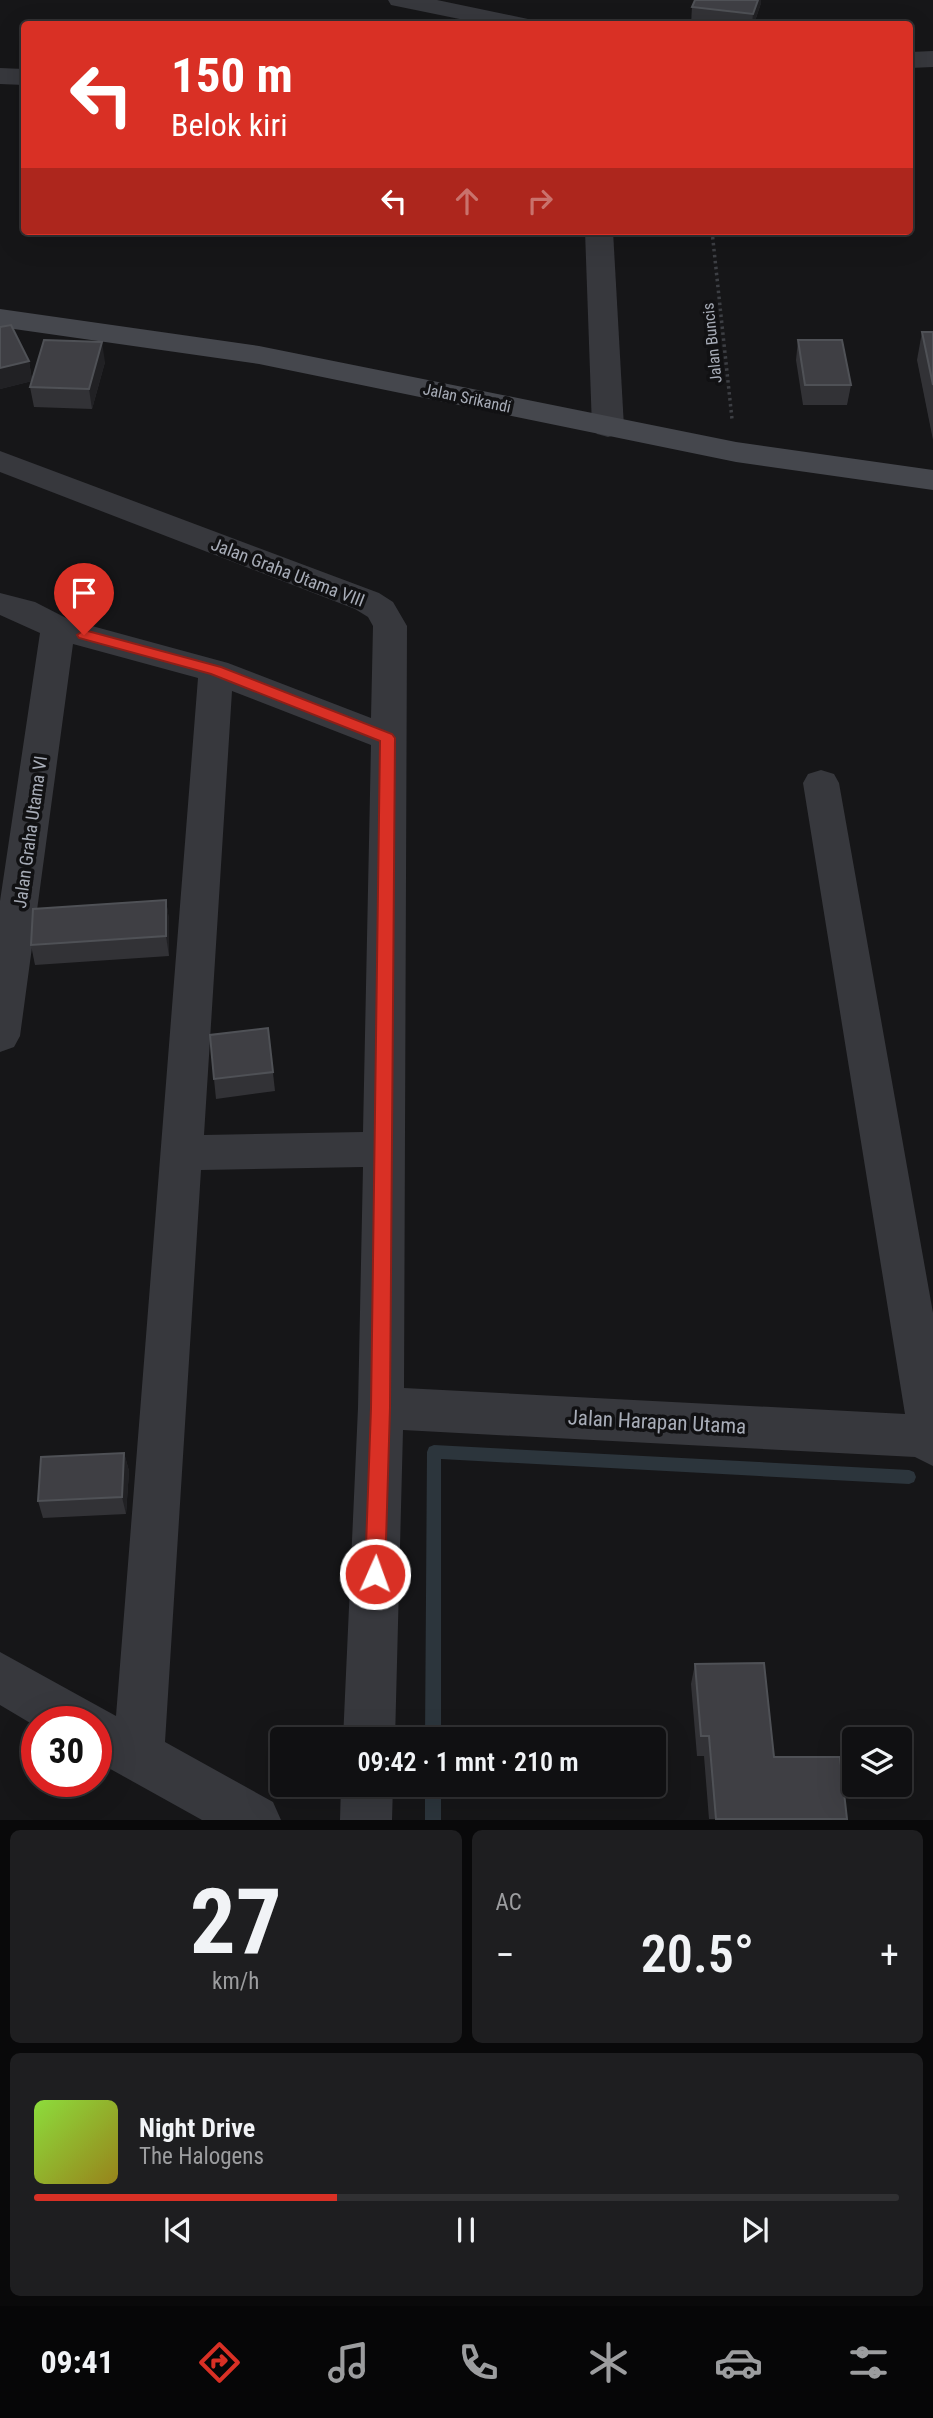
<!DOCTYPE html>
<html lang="id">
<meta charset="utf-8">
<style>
:root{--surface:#101012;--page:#1e1e20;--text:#f1f3f6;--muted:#9c9d9f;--line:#303032;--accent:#d93025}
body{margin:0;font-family:"Roboto Condensed",sans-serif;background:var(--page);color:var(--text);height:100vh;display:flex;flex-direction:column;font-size:26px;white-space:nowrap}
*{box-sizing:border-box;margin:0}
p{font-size:23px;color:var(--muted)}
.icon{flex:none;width:38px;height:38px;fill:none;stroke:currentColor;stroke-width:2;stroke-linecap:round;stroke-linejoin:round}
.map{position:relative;height:1820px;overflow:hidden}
.panel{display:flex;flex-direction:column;gap:10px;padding:10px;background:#09090a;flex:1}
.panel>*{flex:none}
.guide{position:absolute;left:21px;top:21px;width:892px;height:214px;border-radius:7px;box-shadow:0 7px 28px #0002,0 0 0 2px var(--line);background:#d93025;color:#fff;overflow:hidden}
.fabs{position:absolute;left:842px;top:1727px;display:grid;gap:14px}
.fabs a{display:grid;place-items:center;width:70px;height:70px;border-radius:7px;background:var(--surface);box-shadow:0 7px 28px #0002,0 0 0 2px var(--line);font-size:35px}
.speed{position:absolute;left:21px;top:1706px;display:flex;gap:14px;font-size:35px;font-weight:700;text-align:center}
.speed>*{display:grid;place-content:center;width:91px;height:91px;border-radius:50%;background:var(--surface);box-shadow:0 7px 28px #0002,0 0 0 2px var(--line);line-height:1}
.speed .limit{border:10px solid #d22;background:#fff;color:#111}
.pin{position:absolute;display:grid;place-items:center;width:60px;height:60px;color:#fff;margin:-72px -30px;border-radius:50% 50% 50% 0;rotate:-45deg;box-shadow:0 0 7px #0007}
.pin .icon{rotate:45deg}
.me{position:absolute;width:77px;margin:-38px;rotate:2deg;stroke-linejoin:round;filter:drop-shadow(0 0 5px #0008)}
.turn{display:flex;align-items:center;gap:24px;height:147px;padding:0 35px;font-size:32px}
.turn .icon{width:91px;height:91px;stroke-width:2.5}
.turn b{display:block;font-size:49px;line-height:60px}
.lanes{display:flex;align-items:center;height:66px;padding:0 35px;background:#0003;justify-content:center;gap:35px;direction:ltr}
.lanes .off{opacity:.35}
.big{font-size:52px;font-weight:600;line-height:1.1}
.panel .widget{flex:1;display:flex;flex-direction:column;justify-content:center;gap:10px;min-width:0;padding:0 24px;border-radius:10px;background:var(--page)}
.panel .dial{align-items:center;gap:0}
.dial b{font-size:91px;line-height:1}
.song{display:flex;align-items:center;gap:21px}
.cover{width:84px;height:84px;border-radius:10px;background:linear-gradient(135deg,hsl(90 70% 55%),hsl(50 70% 35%))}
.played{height:7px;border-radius:4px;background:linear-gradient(90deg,var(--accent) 35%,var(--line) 35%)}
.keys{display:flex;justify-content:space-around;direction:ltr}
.heat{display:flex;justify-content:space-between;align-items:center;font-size:38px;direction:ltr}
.panel .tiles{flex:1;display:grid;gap:10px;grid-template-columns:1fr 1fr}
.widget:last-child{grid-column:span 2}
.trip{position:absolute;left:270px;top:1727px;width:396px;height:70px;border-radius:7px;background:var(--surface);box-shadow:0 7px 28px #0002,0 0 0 2px var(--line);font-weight:600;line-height:70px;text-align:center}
.menu{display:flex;height:112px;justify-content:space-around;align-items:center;background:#060607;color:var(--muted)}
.menu .icon{width:49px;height:49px}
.menu .current{color:var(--accent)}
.menu b{font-size:32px;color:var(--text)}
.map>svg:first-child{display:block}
</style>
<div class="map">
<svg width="933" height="1820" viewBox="0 0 933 1820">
<rect width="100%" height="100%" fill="#161618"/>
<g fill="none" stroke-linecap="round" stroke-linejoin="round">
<g fill="#2c353c" fill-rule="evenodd">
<polygon points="434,1445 909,1470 914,1472 916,1477 914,1482 909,1484 441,1459 441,1740 425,1740 427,1452 429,1447"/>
<rect x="425" y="1785" width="16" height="35"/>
</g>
<polyline stroke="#3d3f44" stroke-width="3.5" stroke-dasharray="2.5 3.5" stroke-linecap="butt" points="712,231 732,419"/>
<g fill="#37383d" fill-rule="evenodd">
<polygon points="388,0 437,0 528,19 532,24 484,24 391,5"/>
<polygon points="933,51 933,67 910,68 910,52"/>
<polygon points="0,68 24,69 24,85 0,84"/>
<polygon points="585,231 613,231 624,427 619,434 608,437 597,434 592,427"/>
<path d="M0,451l379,142 14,9 14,24 -3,762 501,26 -102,-631 5,-9 13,-4 13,4 5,9 94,530v153l-18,-9 -512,-27 -8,310h-52l15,-332 5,-241 -162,3 -36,572 108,60 8,18h-79l-106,-59v-39h-59v5l-37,-22v-53l116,64 82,-1038 -125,-34 -53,392 -6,11 -14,5v-151l40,-268 -40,-18v-22l35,9 35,18 158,43 143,55 2,-92 -5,-9 -13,-8 -355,-137zM232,691l139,54 -8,387 -159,3z"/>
<polygon points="341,1785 393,1785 392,1820 340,1820"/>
</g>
<polygon fill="#45474d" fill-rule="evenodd" points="0,309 259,346 736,442 933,470 933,490 736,462 259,364 0,327"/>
</g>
<g fill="#323236">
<polygon points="761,3 754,24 691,24 692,7"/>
<polygon points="0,327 29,361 32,380 105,362 92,409 34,407 30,387 32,381 0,389"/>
<polygon points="922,332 933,332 933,440 917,360"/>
<polygon points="798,340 851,385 847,405 803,405 796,360"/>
<polygon points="166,900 169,920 169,956 35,965 31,945"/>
<polygon points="268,1028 275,1091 216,1099 214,1079"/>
<polygon points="124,1453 129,1471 126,1514 43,1518 38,1501"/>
<polygon points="695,1664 774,1757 847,1819 709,1819 704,1756 697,1756 691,1684"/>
</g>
<g fill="#212124">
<polygon points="758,0 761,0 761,3 754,24 752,24 753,14"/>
<polygon points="102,342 105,362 92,409 89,389"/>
<polygon points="29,361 32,381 0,389 0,368"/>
<polygon points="166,900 169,920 169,956 166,936"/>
<polygon points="124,1453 129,1471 126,1514 122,1497"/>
</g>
<g fill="#3f3f44" stroke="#4f5156" stroke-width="2">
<polygon points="695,0 758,0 753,14 692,7"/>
<polygon points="11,325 29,361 0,368 0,327"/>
<polygon points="922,332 933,332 933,385"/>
<polygon points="44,340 102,342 89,389 30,387"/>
<polygon points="798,340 842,340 851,385 805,385"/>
<polygon points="166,900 166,936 31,945 33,909"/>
<polygon points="268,1028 273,1072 214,1079 210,1035"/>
<polygon points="124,1453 122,1497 38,1501 41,1457"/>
<polygon points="764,1663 774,1757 840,1757 847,1819 716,1819 709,1736 701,1736 695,1664"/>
</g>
<polygon fill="#d93025" stroke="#8d1f18" stroke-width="2" points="84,630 221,667 392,734 395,738 390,1408 385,1574 382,1581 375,1584 368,1581 365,1574 371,1408 380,741 211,674 79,638 77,635"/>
<g text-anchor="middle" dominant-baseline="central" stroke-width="7" stroke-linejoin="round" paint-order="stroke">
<g font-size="16" fill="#a8adb8" stroke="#111113">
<text transform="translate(712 343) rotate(-96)">Jalan Buncis</text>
<text transform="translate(467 398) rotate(12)">Jalan Srikandi</text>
</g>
<g font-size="18" fill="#a8adb8" stroke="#111113">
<text transform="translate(288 572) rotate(21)">Jalan Graha Utama VIII</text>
<text transform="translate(30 832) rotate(-82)">Jalan Graha Utama VI</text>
</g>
<g font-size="21" fill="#a8adb8" stroke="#111113">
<text transform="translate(657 1422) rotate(3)">Jalan Harapan Utama</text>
</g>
</g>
</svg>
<div class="fabs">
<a><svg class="icon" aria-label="layers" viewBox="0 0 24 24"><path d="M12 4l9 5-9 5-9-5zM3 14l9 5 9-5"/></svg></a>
</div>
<div class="speed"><div class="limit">30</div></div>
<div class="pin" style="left:84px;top:635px;background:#d93025"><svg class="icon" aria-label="arrive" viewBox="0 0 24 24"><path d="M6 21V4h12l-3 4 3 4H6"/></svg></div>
<svg class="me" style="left:375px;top:1574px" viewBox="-20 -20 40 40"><circle r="17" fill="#d93025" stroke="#fff" stroke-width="3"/><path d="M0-11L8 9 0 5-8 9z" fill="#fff"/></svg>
<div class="trip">09:42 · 1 mnt · 210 m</div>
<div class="guide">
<div class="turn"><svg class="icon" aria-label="left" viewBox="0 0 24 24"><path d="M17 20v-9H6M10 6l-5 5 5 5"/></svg><div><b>150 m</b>Belok kiri</div></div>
<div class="lanes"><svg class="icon" aria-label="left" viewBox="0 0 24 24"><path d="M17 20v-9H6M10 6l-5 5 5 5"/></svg><svg class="icon off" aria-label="ahead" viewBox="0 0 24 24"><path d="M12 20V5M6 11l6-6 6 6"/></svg><svg class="icon off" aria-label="right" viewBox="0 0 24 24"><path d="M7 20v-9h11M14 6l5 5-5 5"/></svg></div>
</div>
</div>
<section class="panel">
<div class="tiles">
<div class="widget dial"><b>27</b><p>km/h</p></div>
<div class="widget"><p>AC</p>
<div class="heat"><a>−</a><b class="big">20.5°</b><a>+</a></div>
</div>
<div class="widget">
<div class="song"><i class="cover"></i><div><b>Night Drive</b><p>The Halogens</p></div></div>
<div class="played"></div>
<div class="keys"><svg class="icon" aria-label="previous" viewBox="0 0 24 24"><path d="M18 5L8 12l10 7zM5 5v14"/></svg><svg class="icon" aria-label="pause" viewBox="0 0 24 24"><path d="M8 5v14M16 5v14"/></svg><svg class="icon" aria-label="next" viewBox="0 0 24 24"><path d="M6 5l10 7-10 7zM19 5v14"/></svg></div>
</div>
</div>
</section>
<nav class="menu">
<b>09:41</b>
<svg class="icon current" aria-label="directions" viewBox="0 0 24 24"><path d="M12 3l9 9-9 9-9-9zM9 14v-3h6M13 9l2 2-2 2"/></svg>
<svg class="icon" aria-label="music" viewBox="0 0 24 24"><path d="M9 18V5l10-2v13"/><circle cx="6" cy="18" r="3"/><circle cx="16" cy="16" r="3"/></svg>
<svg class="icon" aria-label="phone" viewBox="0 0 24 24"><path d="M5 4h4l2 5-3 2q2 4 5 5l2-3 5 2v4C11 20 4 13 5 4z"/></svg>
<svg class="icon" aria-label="climate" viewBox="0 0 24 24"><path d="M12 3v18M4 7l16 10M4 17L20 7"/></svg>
<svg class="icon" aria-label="car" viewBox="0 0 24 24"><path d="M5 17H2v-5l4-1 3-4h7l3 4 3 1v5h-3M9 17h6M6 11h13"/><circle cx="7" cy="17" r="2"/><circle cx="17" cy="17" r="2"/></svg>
<svg class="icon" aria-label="filters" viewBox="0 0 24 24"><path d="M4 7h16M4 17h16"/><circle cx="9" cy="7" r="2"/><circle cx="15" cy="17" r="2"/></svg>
</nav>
